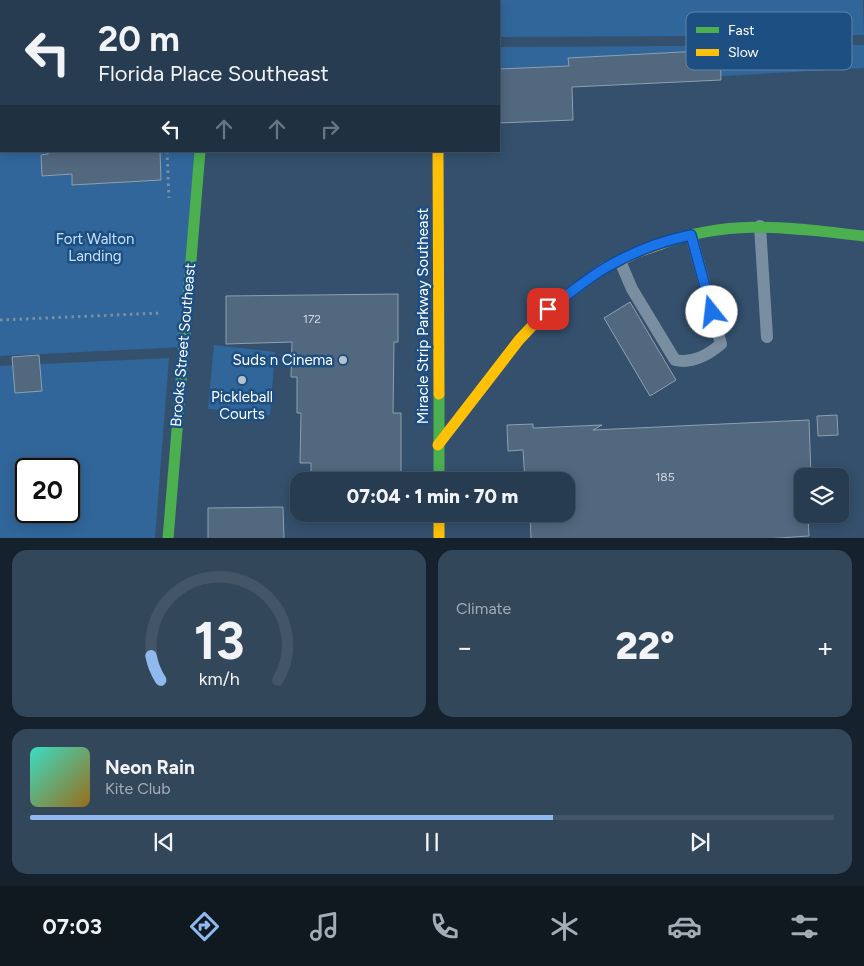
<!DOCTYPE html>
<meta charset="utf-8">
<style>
:root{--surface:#273c51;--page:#33475b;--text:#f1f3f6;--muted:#a4adb7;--line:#435668;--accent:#90b9f0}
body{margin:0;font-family:Figtree,sans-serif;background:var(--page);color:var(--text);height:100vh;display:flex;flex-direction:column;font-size:19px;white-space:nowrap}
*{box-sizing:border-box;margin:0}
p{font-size:16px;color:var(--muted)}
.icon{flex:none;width:28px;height:28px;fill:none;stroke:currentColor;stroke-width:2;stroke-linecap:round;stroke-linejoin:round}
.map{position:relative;height:538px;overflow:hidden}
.sheet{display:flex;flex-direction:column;gap:12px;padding:12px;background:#15212d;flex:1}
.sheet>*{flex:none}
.guide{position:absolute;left:0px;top:0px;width:500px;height:152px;box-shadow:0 2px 12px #0003,0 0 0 1px var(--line);background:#273c51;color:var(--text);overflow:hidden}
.tools{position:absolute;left:794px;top:468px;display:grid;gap:10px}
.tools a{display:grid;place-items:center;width:55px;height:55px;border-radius:10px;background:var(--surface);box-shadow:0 2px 12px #0003,0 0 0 1px var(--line);font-size:25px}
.speed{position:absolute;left:15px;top:458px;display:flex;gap:10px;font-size:25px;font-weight:700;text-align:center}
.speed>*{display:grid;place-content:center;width:65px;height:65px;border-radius:50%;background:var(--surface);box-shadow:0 2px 12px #0003,0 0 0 1px var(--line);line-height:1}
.speed .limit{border:2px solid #111;border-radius:8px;background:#fff;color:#111}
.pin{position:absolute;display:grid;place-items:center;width:42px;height:42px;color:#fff;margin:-21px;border-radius:10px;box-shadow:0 2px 8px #0006}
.me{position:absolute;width:55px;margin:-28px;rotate:344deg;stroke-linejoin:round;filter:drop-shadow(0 0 4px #0008)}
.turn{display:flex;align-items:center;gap:18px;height:105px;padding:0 15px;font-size:22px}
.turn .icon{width:65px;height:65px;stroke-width:2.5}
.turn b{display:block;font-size:35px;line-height:42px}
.lanes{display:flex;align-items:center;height:48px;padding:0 15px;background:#0003;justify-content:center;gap:25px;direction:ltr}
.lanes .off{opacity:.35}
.big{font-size:38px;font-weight:800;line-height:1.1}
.sheet .tile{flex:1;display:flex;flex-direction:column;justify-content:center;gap:8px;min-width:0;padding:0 18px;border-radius:15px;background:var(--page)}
.sheet .dial{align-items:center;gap:0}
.dial svg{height:130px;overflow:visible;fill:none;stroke:var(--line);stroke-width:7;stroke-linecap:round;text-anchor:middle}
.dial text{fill:var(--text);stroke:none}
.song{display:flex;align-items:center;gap:15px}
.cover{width:60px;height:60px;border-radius:8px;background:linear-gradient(135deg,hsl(170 70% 55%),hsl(40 70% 35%))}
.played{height:5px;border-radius:2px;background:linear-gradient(90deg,var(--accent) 65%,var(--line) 65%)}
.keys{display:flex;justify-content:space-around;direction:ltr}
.heat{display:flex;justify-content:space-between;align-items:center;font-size:28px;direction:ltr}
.sheet .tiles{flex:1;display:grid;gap:12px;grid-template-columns:1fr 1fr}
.tile:last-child{grid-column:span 2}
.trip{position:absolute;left:290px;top:472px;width:285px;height:50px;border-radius:15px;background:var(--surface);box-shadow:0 2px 12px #0003,0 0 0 1px var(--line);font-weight:800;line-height:50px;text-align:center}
.tab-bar{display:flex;height:80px;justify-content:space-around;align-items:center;background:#101820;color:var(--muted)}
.tab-bar .icon{width:35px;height:35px}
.tab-bar .on{color:var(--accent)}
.tab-bar b{font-size:22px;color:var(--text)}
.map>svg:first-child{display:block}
</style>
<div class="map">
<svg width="864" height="539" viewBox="0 0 864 539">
<rect width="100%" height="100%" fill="#34506c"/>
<g fill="#31669b" fill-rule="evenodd">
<polygon points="0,0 214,0 1,1 1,151 200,151 183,347 0,356"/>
<polygon points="497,0 863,0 864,35 499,37 499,1"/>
<polygon points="864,45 864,68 499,89 499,47"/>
<polygon points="214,345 275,352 270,415 208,409"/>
<path d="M169,358l-14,180h-155v-172zM26,469h43v42h-43z"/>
</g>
<g fill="#52687f" stroke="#8e9fb0">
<polygon points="720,50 721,80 572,87 573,120 499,123 499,69 569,66 568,58"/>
<polygon points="48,151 160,151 161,180 72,185 72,174 42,176 41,155 48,154"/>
<polygon points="398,294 398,342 394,342 393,413 401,413 401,481 311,481 311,463 300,463 301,413 297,413 297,377 291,377 292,342 226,344 226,296"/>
<polygon points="630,302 676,380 650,396 604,318"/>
<polygon points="39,355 42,391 15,393 12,357"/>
<polygon points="837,415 838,435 818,436 817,416"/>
<polygon points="809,420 811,476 802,476 802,514 808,514 809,536 765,539 531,539 530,514 526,514 566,514 566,481 525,481 523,450 508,451 507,425 533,424 533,428 602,425 593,430"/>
<polygon points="283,507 284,539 208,539 208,508"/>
</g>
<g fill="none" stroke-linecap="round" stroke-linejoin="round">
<g stroke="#7a8ea2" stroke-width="3" stroke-dasharray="2.5 4" stroke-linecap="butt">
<polyline points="136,1 136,0"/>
<polyline points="179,1 180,0"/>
<polyline points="0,53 1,54"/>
<polyline points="0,80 1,79"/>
<polyline points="167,151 169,198"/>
<polyline points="0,320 162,313"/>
</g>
<g stroke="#7a8ea2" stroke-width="12">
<polyline points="760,226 767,337"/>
<path d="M620,261l12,28 43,71c18,4 33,-5 46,-16l-30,-109"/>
</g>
<polyline stroke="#7a8ea2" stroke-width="24" points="214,1 214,0"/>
<g stroke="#4caf50" stroke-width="11">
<path d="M661,244c71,-26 130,-16 203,-8"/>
<polyline points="439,394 439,481"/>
<polyline points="168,539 200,151"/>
</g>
<g stroke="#ffc107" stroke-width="11">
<polyline points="439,0 439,1"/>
<polyline points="438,151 439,394"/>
<polyline points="438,445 519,340 548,309 604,268 638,252 661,244"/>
<polyline points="439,514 439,539"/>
</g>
</g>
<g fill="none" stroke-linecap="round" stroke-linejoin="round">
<g stroke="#114b97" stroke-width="12">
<path id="route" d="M548,309c19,-13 37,-29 57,-41 26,-15 56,-27 86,-33l21,77"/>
</g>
<use href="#route" stroke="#1a73e8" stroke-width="9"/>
</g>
<g fill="#b8c2cc" stroke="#1d4f83" stroke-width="2">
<circle cx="343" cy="360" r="5"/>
<circle cx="242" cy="380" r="5"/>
</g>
<g text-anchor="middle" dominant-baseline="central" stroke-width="5" stroke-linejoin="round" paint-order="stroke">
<g font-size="12" fill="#d4d9df">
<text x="312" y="319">172</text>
<text x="665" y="477">185</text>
</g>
<g font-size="15" fill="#c7e0f8" stroke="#1d4f83">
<text x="95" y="239">Fort Walton<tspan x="95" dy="17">Landing</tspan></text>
</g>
<g font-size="15" fill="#fff" stroke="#1d4f83">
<text transform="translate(423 316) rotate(-90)">Miracle Strip Parkway Southeast</text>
<text transform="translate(183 345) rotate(-85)">Brooks Street Southeast</text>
</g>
<g font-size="15" fill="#fff" stroke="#1d4f83" text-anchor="end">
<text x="333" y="360">Suds n Cinema</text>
<text x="242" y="397" text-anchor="middle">Pickleball<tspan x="242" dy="17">Courts</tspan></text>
</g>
</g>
<rect x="686" y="12" width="166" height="58" rx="8" fill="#1d4f83" stroke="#6184a8" stroke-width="1"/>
<rect x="696" y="27" width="23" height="6" fill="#4caf50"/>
<rect x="696" y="49" width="23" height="7" fill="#ffc107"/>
<g font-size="14" fill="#fff">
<text x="728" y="35">Fast</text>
<text x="728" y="57">Slow</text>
</g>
</svg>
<div class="tools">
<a><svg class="icon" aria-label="layers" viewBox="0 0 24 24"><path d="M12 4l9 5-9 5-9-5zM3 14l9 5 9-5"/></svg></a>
</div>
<div class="speed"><div class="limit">20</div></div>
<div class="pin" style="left:548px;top:309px;background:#d93025"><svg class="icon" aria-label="arrive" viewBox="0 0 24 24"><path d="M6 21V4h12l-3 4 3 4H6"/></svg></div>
<svg class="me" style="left:712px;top:312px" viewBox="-20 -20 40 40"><circle r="19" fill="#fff"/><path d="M0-13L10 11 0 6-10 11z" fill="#1a73e8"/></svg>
<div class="trip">07:04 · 1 min · 70 m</div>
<div class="guide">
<div class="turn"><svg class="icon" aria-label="left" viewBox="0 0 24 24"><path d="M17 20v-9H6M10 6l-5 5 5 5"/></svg><div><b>20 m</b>Florida Place Southeast</div></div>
<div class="lanes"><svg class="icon" aria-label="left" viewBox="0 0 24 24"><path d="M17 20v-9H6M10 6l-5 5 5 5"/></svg><svg class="icon off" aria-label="ahead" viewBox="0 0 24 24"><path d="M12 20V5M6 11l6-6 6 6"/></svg><svg class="icon off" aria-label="ahead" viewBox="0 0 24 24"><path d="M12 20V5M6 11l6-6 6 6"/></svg><svg class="icon off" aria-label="right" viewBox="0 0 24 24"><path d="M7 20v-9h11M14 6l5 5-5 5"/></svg></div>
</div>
</div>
<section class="sheet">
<div class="tiles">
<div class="tile dial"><svg viewBox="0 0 100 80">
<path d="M14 69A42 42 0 1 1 86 69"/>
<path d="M14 69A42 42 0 0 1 8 54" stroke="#90b9f0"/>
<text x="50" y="56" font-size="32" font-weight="700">13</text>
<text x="50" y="72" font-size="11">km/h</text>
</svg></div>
<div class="tile"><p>Climate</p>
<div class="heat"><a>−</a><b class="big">22°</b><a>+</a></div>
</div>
<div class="tile">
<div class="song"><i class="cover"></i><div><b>Neon Rain</b><p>Kite Club</p></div></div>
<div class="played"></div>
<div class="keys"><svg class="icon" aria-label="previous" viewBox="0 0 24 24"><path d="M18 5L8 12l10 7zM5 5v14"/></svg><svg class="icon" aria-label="pause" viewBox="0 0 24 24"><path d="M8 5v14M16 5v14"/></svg><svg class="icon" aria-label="next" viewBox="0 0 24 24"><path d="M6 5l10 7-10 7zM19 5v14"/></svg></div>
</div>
</div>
</section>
<nav class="tab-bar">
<b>07:03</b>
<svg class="icon on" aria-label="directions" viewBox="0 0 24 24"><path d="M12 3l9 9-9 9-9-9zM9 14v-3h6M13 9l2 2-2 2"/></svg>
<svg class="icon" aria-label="music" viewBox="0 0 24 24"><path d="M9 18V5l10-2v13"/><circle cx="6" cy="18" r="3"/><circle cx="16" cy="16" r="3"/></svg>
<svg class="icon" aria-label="phone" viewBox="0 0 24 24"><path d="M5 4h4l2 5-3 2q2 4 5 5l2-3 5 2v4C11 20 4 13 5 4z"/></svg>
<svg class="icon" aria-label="climate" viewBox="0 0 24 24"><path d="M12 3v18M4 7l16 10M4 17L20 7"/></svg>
<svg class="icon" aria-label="car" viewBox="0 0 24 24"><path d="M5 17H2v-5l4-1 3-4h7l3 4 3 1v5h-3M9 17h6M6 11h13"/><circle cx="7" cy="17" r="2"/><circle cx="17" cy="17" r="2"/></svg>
<svg class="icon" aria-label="filters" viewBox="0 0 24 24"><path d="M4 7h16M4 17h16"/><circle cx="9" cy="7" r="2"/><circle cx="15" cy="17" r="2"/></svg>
</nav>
